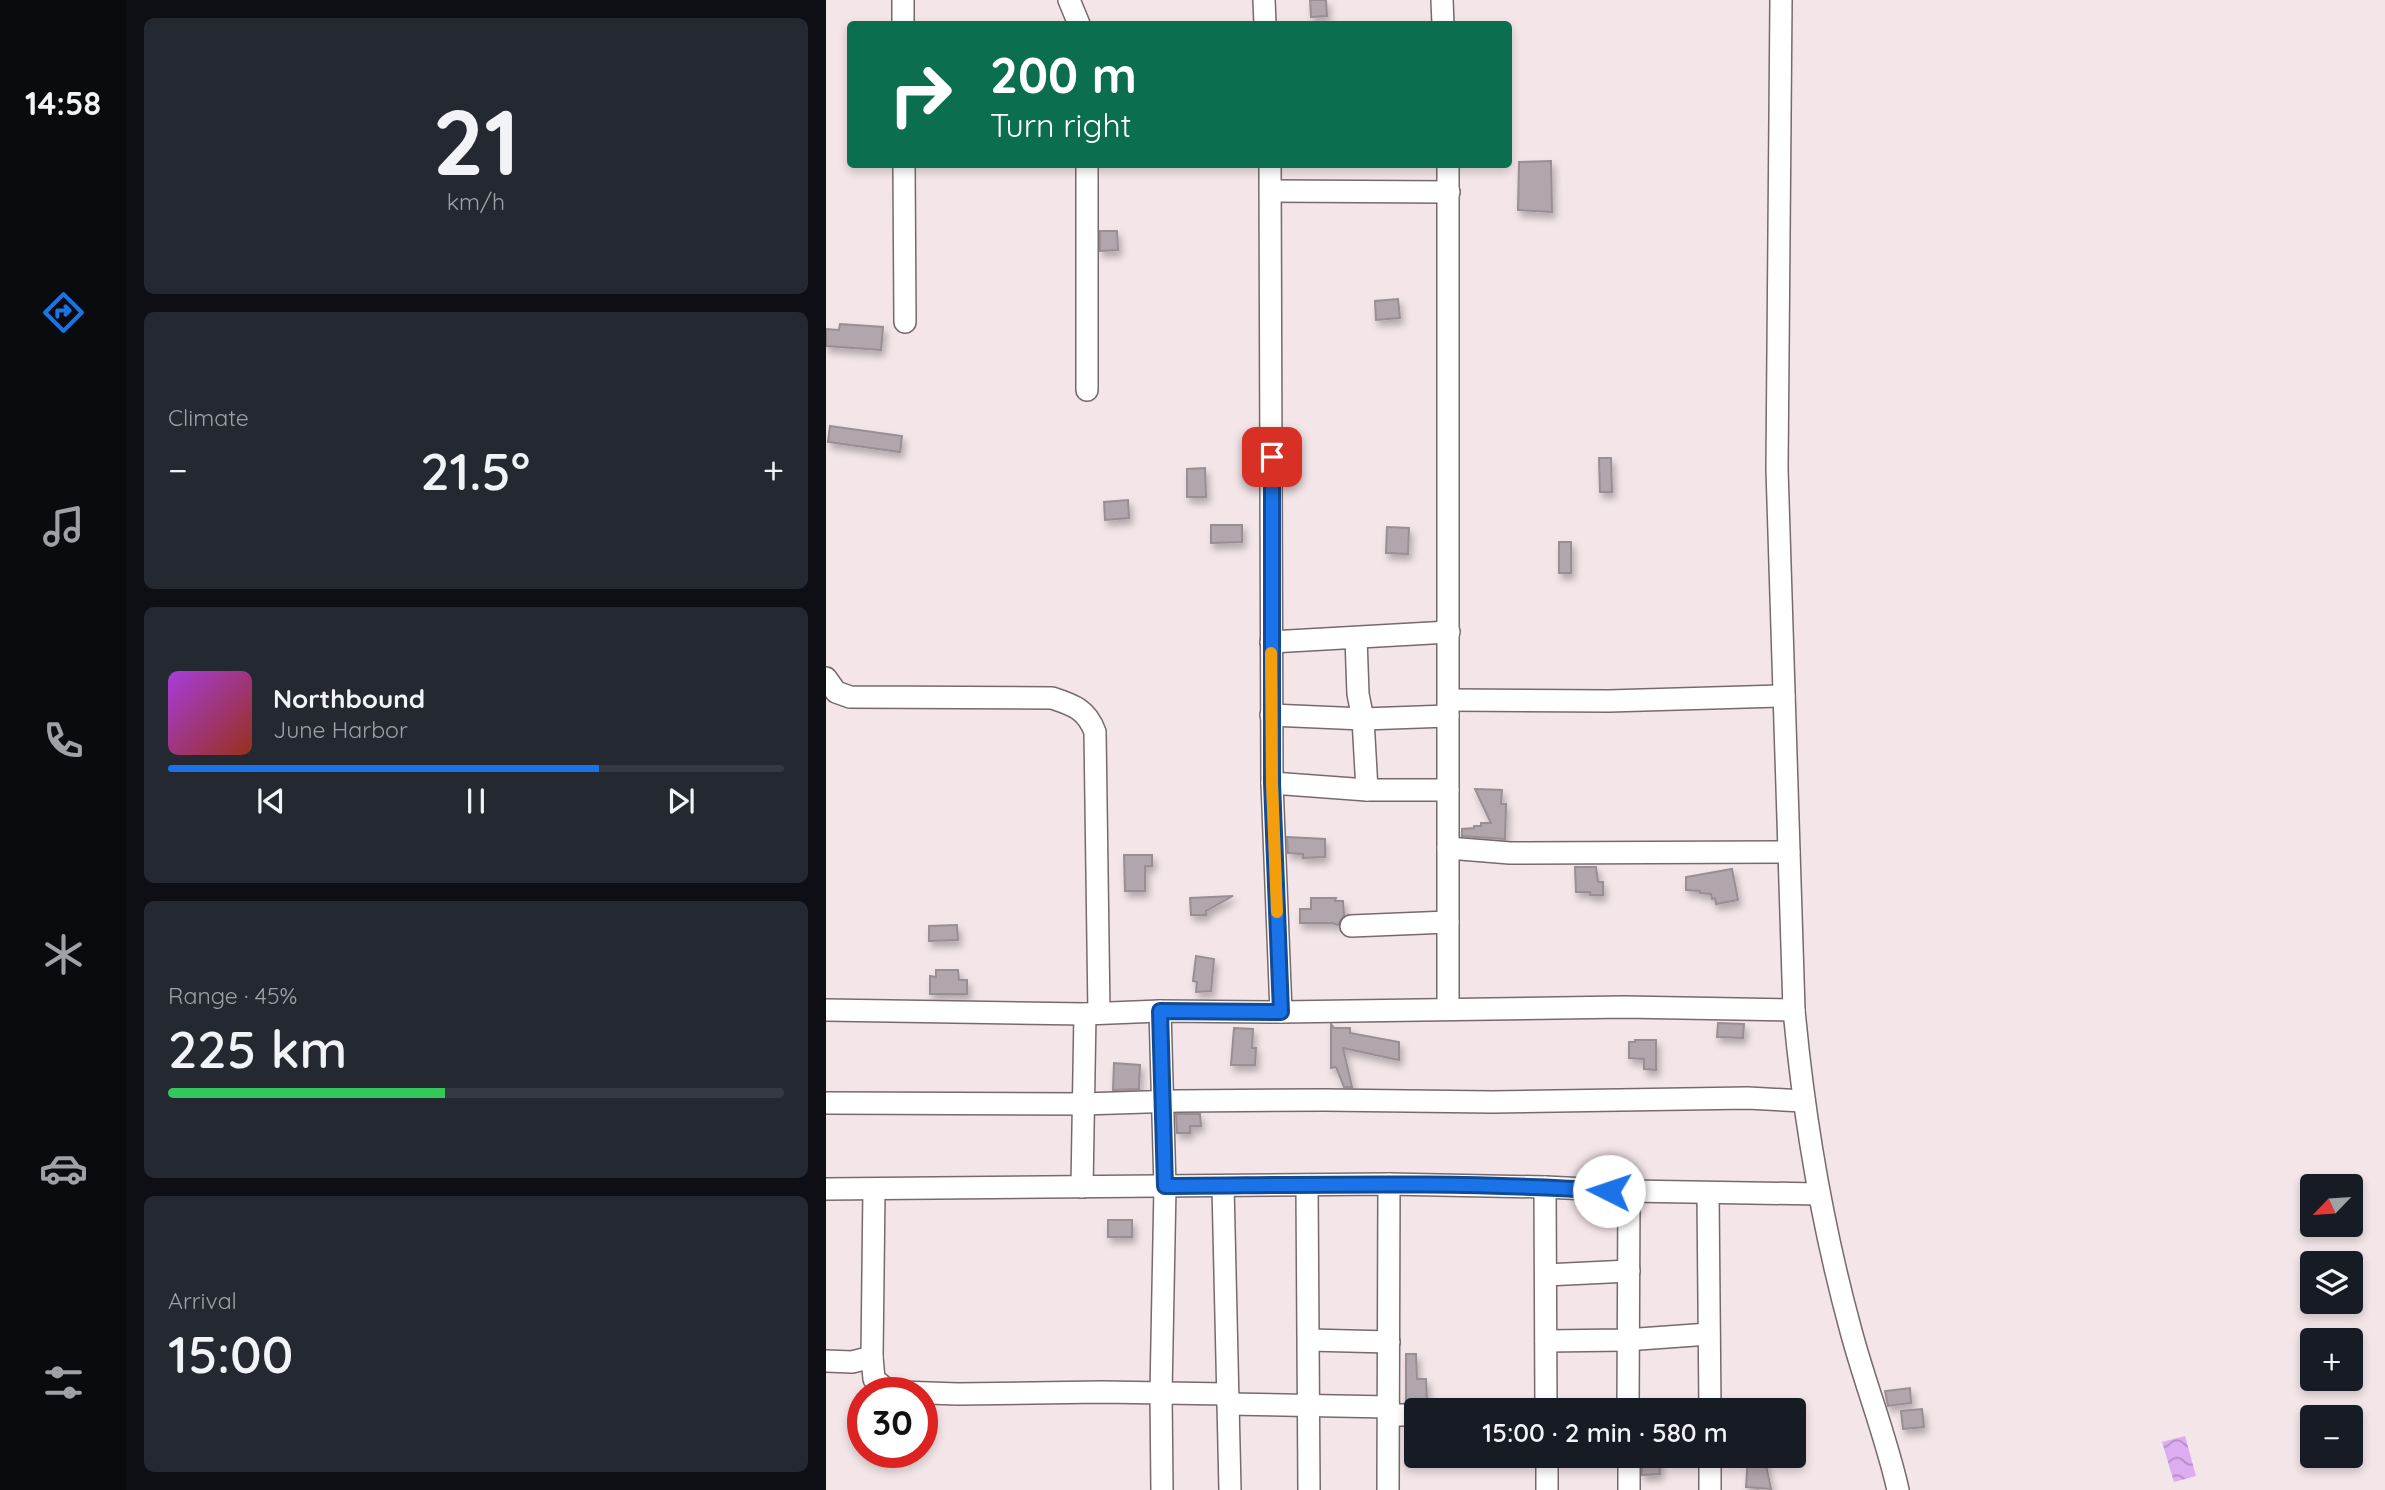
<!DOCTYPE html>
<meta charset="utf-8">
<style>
:root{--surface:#171b24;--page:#242831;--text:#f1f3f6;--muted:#9ea1a6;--line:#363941;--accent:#1a73e8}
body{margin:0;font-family:Quicksand,sans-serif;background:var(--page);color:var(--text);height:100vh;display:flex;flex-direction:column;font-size:26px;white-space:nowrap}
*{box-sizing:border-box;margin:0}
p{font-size:23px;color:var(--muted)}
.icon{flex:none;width:38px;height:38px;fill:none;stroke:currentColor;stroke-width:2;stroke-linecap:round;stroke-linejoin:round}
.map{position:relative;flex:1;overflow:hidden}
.details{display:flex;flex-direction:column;gap:18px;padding:18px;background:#0d0f14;width:700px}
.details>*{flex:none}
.top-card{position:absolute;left:21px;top:21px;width:665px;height:147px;border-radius:7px;box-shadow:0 4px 10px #0003;background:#0b6e4f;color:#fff;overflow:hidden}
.needle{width:46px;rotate:245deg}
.tools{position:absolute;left:1474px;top:1174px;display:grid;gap:14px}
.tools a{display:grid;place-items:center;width:63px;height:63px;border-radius:7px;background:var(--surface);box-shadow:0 4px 10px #0003;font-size:35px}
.speed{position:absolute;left:21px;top:1377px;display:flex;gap:14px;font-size:35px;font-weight:700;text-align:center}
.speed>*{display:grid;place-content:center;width:91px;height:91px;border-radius:50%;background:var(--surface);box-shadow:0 4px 10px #0003;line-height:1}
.speed .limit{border:10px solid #d22;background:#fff;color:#111}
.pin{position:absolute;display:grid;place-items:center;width:60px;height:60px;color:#fff;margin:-30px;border-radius:14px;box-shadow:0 4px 10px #0006}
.me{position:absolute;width:77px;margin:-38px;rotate:274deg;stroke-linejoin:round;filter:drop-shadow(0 0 5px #0008)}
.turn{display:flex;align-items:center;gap:24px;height:147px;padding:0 28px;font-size:32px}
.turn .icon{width:91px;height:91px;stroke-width:2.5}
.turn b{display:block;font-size:49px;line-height:60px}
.big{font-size:52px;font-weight:600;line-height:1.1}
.details .card{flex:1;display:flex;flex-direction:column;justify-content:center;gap:10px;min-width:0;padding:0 24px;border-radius:10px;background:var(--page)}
.details .dial{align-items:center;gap:0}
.dial b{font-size:91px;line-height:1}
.song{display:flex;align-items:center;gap:21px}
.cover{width:84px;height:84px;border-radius:10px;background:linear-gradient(135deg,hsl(280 70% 55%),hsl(10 70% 35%))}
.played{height:7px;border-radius:4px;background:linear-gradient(90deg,var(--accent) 70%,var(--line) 70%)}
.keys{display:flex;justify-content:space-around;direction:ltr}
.heat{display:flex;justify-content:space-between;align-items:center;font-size:38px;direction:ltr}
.charge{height:10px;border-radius:5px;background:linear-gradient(90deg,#34c759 45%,var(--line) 0)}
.trip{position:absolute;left:578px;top:1398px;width:402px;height:70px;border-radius:7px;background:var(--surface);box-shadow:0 4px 10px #0003;font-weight:600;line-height:70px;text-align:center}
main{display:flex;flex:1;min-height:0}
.tab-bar{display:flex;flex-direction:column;width:126px;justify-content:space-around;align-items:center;background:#090b0e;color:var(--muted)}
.tab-bar .icon{width:49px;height:49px}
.tab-bar .selected{color:var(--accent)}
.tab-bar b{font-size:32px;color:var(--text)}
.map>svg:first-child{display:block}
</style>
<main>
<nav class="tab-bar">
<b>14:58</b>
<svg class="icon selected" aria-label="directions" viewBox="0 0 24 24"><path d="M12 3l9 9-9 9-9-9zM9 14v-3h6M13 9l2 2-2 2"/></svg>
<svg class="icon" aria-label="music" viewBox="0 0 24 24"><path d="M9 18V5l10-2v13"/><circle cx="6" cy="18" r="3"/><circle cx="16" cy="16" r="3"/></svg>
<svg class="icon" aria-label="phone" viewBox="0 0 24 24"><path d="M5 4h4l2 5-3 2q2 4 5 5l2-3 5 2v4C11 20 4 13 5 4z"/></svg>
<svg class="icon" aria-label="climate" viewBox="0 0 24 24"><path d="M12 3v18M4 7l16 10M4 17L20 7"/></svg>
<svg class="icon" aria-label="car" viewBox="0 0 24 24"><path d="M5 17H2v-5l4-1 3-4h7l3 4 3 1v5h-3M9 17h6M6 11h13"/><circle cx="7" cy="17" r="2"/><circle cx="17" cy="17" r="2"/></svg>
<svg class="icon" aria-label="filters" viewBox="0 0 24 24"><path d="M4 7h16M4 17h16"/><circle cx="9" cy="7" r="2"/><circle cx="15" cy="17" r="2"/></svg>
</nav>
<section class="details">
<div class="card dial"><b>21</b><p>km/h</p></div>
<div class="card"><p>Climate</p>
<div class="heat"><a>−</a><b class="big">21.5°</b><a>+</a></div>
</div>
<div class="card">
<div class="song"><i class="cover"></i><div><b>Northbound</b><p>June Harbor</p></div></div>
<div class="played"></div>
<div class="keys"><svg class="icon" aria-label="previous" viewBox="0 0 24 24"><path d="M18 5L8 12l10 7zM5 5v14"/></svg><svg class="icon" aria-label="pause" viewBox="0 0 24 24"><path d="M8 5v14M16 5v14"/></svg><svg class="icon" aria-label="next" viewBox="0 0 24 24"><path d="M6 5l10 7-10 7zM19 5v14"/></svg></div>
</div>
<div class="card"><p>Range · 45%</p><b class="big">225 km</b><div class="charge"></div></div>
<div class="card"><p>Arrival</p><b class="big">15:00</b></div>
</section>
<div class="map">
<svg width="1559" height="1490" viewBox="0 0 1559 1490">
<defs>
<pattern id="water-waves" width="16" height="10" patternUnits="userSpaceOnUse" patternTransform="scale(1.75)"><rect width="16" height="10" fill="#dcadf0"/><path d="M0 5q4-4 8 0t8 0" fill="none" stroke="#b48ec3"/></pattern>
<filter id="shadow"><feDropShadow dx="3" dy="5.5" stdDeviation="3.5" flood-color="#0004"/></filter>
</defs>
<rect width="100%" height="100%" fill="#f3e5e8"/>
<polygon fill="url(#water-waves)" points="1359,1436 1370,1476 1348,1482 1336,1442"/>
<g fill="#b0a6ac" stroke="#988e94" stroke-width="2" filter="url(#shadow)">
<polygon points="484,0 500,0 501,16 485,17"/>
<polygon points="725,161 726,212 692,210 693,162"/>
<polygon points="274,231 291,231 292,250 274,251"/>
<polygon points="572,299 574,318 550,320 549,301"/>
<polygon points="14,324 57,327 55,350 0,346 0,329 13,330"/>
<polygon points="4,426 76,436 74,452 2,442"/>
<polygon points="773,458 785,458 786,492 774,492"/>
<polygon points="379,468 380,497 361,497 361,469"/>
<polygon points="302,500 303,518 279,520 278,502"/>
<polygon points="385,525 416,525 416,542 385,543"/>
<polygon points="561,527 583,528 582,554 560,553"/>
<rect x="733" y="542" width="12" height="31"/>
<polygon points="649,789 676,790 675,804 680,804 679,839 636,836 636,829 648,828 648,826 655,826 655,823 665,823"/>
<polygon points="461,837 499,839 499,857 477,858 477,854 462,853"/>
<polygon points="298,855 326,855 326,866 319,866 319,891 299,891"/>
<polygon points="749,867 770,867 772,882 777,882 777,895 764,895 764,892 750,892"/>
<polygon points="906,869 912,900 890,904 889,898 886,899 885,894 874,893 874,891 860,890 860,877"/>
<polygon points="407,896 380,911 380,915 365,915 364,898"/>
<polygon points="485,898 510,898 509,901 517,901 518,915 512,925 506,923 474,923 474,909 485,909"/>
<polygon points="131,925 132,940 103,941 103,926"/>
<polygon points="370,956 388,959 385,991 370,992 371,982 367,981"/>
<polygon points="110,970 132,970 133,980 141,980 141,994 104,994 104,976 110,977"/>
<polygon points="892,1023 918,1024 917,1038 891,1037"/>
<polygon points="505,1024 508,1028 524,1028 524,1033 573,1042 573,1060 517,1048 526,1087 518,1087 510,1067 505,1068"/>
<polygon points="408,1028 427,1029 426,1048 430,1048 429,1065 405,1065"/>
<polygon points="809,1040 830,1040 830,1070 818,1069 818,1059 803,1058 803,1042 809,1042"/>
<polygon points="288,1063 314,1065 313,1089 287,1090"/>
<polygon points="350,1114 374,1114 375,1126 364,1126 364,1133 351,1133"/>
<rect x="282" y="1220" width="24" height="17"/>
<polygon points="580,1354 590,1354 591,1379 600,1379 601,1401 580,1402"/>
<polygon points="1084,1388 1085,1403 1062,1406 1059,1391"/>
<polygon points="1096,1409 1098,1427 1077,1429 1075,1411"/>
<polygon points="922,1456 938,1456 945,1489 920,1487"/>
<polygon points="833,1457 834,1474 816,1475 816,1458"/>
</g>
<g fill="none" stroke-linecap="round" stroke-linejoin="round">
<g stroke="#766a6c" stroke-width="24">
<g id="minor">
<polyline points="77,0 77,24"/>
<polyline points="243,0 253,24"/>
<polyline points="438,0 439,24"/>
<polyline points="616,0 617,24"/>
<path d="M955,0l-4,469 17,541c10,108 28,215 57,321 14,53 35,105 47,159"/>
<polyline points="78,164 79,322"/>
<polyline points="444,164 446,783 455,1012"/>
<polyline points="622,164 622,1008"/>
<polyline points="445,191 623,192"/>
<polyline points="261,390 261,164"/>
<polyline points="530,638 532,694 537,719 541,790"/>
<polyline points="445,642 623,632"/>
<path d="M0,678l10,14 14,5 202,1c22,7 35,12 43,34l4,281"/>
<polyline points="623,700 783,701 958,696"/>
<polyline points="445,715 537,719 622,716"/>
<polyline points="446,783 541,790 622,790"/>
<polyline points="622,848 684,853 963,852"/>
<polyline points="525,926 622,922"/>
<polyline points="0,1010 259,1014 334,1011 455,1012 798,1007 968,1010"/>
<polyline points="334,1011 339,1187 335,1393 336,1490"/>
<polyline points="0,1103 257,1104 352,1101 498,1100 666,1102 922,1098 977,1101"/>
<polyline points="481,1185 483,1490"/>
<polyline points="397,1186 404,1490"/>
<polyline points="256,1187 259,1014"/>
<polyline points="719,1187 720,1410"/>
<polyline points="0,1189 563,1184 719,1187 803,1191 993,1194"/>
<polyline points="882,1193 884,1410"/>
<polyline points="720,1275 803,1271"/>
<polyline points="483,1340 563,1342"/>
<polyline points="720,1341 799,1340 883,1334"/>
<polyline points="46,1357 48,1379 61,1390 73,1392 132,1394 276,1392 401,1394"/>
<polyline points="0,1361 26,1362 46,1357 48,1189"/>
<polyline points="402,1404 563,1407"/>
<polyline points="802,1410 803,1191"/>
<polyline points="563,1415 590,1415"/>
<polyline points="721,1456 721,1490"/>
<polyline points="803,1456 803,1490"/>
<polyline points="884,1456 884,1490"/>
<polyline points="562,1490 563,1184"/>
</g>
</g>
<use href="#minor" stroke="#fff" stroke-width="21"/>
</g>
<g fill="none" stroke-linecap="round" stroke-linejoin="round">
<g stroke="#114b97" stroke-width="18">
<path id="route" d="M446,457v326l9,229 -121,-1 5,175c148,-1 296,-5 444,5"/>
</g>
<use href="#route" stroke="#1a73e8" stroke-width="12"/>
<polyline stroke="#f59e0b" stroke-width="12" points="445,653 446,783 451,912"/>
</g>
</svg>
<div class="tools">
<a><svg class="needle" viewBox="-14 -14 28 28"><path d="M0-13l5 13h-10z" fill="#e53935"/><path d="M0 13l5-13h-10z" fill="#9ea1a6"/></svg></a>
<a><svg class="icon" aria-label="layers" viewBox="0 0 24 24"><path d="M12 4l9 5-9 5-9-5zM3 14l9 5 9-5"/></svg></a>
<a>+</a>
<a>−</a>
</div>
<div class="speed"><div class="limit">30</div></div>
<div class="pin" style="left:446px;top:457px;background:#d93025"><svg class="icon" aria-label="arrive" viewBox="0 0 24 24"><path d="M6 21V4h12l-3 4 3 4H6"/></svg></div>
<svg class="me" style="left:783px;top:1191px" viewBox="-20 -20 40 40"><circle r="19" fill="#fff"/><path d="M0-13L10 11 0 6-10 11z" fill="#1a73e8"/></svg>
<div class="trip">15:00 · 2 min · 580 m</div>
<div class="top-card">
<div class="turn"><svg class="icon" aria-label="right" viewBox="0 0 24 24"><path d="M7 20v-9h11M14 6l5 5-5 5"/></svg><div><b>200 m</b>Turn right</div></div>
</div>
</div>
</main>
